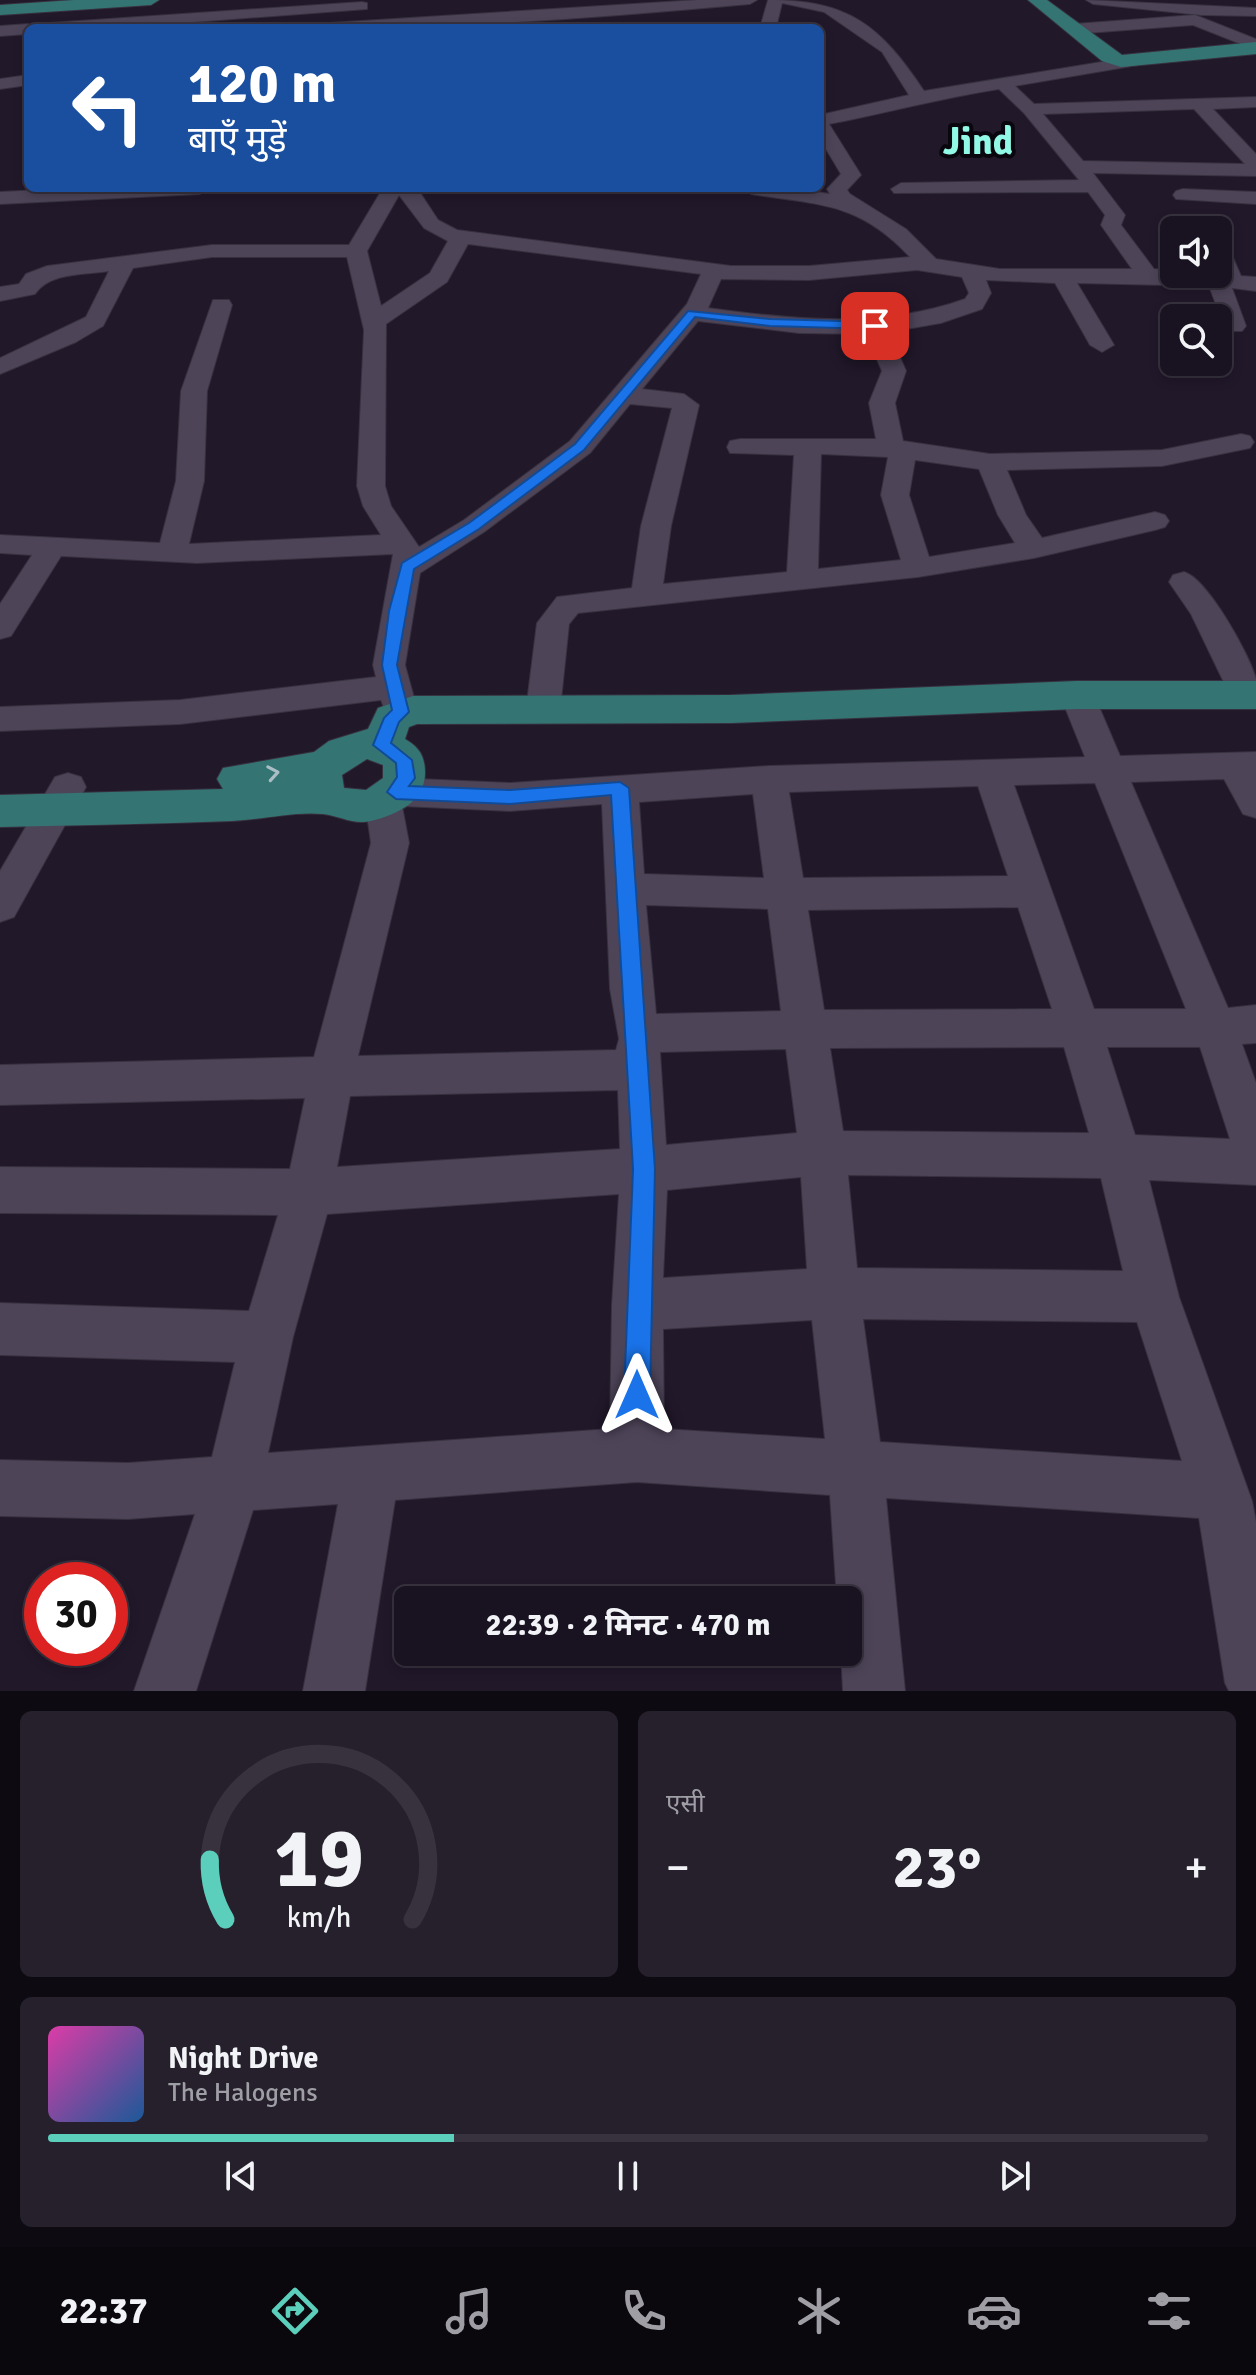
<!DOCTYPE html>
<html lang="hi">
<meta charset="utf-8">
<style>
:root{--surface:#191220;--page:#26202d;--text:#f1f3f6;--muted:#9f9ea5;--line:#37323e;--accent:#5bcebc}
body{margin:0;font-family:Signika,"Noto Sans Devanagari",sans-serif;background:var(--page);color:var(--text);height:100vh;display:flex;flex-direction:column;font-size:30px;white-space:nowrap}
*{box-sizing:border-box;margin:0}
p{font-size:26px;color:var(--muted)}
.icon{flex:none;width:44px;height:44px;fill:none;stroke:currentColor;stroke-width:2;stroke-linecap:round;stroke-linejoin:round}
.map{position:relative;height:1691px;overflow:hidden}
.sheet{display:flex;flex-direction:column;gap:20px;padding:20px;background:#0e0a12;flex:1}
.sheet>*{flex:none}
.top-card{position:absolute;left:24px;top:24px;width:800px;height:168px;border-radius:12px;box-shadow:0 4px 12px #0003,0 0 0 2px var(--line);background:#1a4fa0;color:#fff;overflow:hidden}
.fabs{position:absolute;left:1160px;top:216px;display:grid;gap:16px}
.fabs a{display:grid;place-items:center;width:72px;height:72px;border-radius:12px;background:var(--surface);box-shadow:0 4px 12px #0003,0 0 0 2px var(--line);font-size:40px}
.speed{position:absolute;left:24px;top:1562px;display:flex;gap:16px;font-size:40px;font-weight:700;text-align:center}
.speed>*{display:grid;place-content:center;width:104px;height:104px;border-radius:50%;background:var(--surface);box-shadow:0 4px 12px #0003,0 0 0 2px var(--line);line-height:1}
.speed .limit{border:12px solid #d22;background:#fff;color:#111}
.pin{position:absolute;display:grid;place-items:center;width:68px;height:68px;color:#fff;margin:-34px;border-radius:16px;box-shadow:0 4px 12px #0006}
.me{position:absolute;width:88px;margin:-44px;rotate:0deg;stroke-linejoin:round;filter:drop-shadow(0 0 6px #0008)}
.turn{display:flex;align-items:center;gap:28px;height:168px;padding:0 32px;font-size:36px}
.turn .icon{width:104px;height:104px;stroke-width:2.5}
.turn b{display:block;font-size:56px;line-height:68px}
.big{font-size:60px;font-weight:700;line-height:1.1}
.sheet .widget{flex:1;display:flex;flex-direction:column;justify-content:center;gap:12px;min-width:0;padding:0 28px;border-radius:12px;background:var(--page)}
.sheet .dial{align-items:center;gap:0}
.dial svg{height:208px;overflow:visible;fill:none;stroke:var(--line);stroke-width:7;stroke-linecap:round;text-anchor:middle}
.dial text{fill:var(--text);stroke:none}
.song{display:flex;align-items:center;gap:24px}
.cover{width:96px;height:96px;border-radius:12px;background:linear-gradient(135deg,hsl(320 70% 55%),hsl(210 70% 35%))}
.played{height:8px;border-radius:4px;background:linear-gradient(90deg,var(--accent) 35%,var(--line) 35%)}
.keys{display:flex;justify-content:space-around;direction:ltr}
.heat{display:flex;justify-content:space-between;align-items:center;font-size:44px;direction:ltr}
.sheet .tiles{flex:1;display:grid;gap:20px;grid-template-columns:1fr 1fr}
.widget:last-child{grid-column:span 2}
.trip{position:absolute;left:394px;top:1586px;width:468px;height:80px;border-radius:12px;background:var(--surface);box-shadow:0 4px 12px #0003,0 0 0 2px var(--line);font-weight:700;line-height:80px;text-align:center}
.dock{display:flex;height:128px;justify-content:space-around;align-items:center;background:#0a070d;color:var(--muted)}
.dock .icon{width:56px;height:56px}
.dock .current{color:var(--accent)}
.dock b{font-size:36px;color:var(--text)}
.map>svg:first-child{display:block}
</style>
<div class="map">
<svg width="1256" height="1691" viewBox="0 0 1256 1691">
<rect width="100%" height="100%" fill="#21182a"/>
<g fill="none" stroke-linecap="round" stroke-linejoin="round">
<g stroke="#37313f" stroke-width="2">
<g id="minor">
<path d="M698,0h59l-7,4c-143,13 -285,24 -429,24l8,-5z"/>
<path d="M768,0c81,0 112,25 156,91l208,-34 6,2v6l-123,21 19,18 222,-7v10l-43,2 43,45v22l-163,-3 32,42 -4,10 33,44 20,1v4h44v-33l8,1 15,34 15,1v14l-24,-3 14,38 -4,5h-16l-17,-45 -132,-3 37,62 -12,7 -12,-7 -35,-62 -69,-3 5,13 -9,16 -41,14 -52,9 17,39 -11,32 8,38 87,13 172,-4 79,-16 9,2 4,6 -4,6 -88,18 -155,4 19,45 16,23 113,-26 10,3 4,6 -4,6 -10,3 -121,28 -116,19 -340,36 -9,11 -9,86 -5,8 -12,4 -12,-4 -5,-8 11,-87 20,-26 75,-9 9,-62 31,-118 -42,-4 -40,49 -106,79 -64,41 -15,92 13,47 -5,9 -12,3 -12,-3 -8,-21 -201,24 -180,7v-24l180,-7 196,-23 -3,-12 20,-111 -196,9 -136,-7 -50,80 -11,3v-35l32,-49 -32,-2v-18l160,8 16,-62 5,-90 32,-91h16l3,5 -25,86 -3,90 -15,63 192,-9 -18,-29 -6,-20 7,-156 -17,-73h-135l-79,11 -30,58 -27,16 -76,32v-16l86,-41 23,-46c-24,4 -59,1 -74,23l-35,7v-14l19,-3 7,-10 21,-8 165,-21h137l34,-57h34l21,32 19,10 274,36h78l101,-9c-51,-55 -90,-52 -159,-63l-10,-6h49l40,6 -3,-5 14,-15 -21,-35v-24l89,-20 -27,-43 -58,-40 -42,-9 -6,25h-16zM999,89l25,24 55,67 -178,3 -10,6 3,4 194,-1 17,23 -4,10 31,44h-132l-64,-10 -30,-30 -56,-35 -3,-4 14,-15 -32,-51c57,-11 112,-26 170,-35zM1194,109l51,55 -162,-3 -40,-47zM399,195l25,33 24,13 -18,32 -49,33 -14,-55zM468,244l233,30 -14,30 -117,137 -106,79 -45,27 -28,-41 -6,-20 1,-162 61,-42zM917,270l45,7 7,16 -4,6c-84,30 -170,21 -257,9l13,-29 88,1zM698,321l101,12 67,1 16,37 -13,32 7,36h-136l-10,2 -3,6 3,6 64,2 -7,117 -124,12 8,-58 28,-121 -15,-11 -42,-5zM821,454l67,3 -7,38 20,65 -83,9zM915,460l64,9 19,46 17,28 -86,14 -20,-62z"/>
<polygon points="1086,0 1256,8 1256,16 1201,15 1093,4"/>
<polygon points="362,2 367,3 367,9 114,28 41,28 49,23"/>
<polygon points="1195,15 1256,39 1256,50 1193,25 1074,34 1066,29 1074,24"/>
<polygon points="28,24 35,28 28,28 28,34 0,36 0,26"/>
<polygon points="28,75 28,85 0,89 0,79"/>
<polygon points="81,188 210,188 200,194 0,204 0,192"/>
<polygon points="1183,189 1256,192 1256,204 1176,199 1173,195 1176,191"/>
<path d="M1184,572c23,6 66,83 72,107 0,7 0,17 0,25l-9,3 -12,-4 -5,-8 -39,-81 -22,-32 4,-7z"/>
<path d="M1077,683l12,4 5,8 26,61 136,-4v66l-13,-4 -19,-35 -93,3 97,226 28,-3v38l-14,1 14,39v102l-107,-5 30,117 73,204 4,21v169h-27l-4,-8 -26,-165 -313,-20 19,193h-62l-2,-39h7v-52h-11l-7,-105 -193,-13 -242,18 -30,191h-62l35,-187 -85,6 -57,181h-62l61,-177 -67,5 -128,-3v-56l128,3 84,-6 23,-95 -235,-7v-52l249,8 29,-96 -278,-2v-46l290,2 15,-71 -305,7v-40l314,-8 57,-214 -6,-42 5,-10 10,-3 3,-6 13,-4 114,5 259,-17 316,-9 -25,-62 5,-8zM1095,783l91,226h-92l-80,-224zM978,786l30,90 -205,2 -14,-86zM753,794l11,84 -120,-4 -5,-72zM602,804l8,185 9,50 -3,11 -258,6 51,-213 -7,-37 108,5zM646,905l122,4 13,102 -125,3zM1018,907l34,102 -228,1 -16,-100zM1064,1047l25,86 -246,-2 -13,-83zM1107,1047h93l30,92 -95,-4zM786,1049l11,84 -131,12 -6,-93zM618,1090l2,59 -283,18 13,-71zM848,1175l253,3 22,93 -266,-3zM801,1177l6,92 -144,9 4,-88zM619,1194l-7,111 -2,124 -342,24 25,-116 34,-123zM863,1319l274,3 45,139 -302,-19zM812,1320l13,119 -161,-10 -1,-100z"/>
<polygon points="68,773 81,777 86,787 14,917 0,922 0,871 55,777"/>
</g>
</g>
<g stroke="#37313f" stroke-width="2">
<g id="major">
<polygon points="74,0 159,0 151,5 0,15 0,5"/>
<polygon points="1028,0 1047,0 1122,55 1256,42 1256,54 1121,67 1102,61"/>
<path d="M1077,681h179v28h-179l-346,14 -314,1 -8,3 -4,12c14,8 20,17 20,34 0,29 -29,42 -54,48 -18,4 -31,-5 -48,-7 -29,-3 -62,6 -91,7 -77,3 -155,4 -232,6v-32l223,-6 -6,-10 6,-11 91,-16 15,-11 39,-12 10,-21 35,-12 318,-1zM367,759l16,6v13l-17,12 -22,-2 -2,-13z"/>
</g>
</g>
<use href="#minor" fill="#4d4458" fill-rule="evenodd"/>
<use href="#major" fill="#347574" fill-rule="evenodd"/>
</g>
<defs><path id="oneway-chevron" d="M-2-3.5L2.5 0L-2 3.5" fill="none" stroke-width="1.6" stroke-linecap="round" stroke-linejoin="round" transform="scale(2)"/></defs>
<use stroke="#abbec6" href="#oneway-chevron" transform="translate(273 773) rotate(-10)"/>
<polygon fill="#1a73e8" stroke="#114b97" stroke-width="2" points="688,311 770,319 875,322 881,326 875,329 770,326 695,317 584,450 479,529 414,569 397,665 409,712 399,722 391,743 412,760 415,778 409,786 510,790 620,782 629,788 655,1169 650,1395 646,1404 637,1408 628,1404 624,1395 633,1169 611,795 510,804 396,799 387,792 397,777 396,763 373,745 384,718 392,710 382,665 389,611 402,563 469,523 575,444"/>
<g text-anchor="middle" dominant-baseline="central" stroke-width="8" stroke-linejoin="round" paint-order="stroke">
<g font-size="38" font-weight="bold" fill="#93f9e7" stroke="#09060d">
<text x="978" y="141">Jind</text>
</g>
</g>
</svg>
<div class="fabs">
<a><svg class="icon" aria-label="sound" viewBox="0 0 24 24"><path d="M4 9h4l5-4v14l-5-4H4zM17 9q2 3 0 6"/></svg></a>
<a><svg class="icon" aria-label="search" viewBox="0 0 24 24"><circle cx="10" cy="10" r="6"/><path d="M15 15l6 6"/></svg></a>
</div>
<div class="speed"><div class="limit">30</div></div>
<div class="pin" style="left:875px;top:326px;background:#d93025"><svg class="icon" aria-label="arrive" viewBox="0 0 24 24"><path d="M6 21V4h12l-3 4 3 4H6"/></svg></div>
<svg class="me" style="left:637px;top:1395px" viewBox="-20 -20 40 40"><path d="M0-17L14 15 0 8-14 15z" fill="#1a73e8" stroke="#fff" stroke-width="4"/></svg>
<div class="trip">22:39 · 2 मिनट · 470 m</div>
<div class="top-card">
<div class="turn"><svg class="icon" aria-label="left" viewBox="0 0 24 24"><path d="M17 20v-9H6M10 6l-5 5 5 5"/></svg><div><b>120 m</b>बाएँ मुड़ें</div></div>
</div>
</div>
<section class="sheet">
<div class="tiles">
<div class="widget dial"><svg viewBox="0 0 100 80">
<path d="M14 69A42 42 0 1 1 86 69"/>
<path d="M14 69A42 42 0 0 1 8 46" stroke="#5bcebc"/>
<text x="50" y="56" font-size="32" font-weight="700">19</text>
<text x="50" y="72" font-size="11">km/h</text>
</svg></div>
<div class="widget"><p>एसी</p>
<div class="heat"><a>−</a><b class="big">23°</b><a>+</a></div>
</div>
<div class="widget">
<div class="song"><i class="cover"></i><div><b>Night Drive</b><p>The Halogens</p></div></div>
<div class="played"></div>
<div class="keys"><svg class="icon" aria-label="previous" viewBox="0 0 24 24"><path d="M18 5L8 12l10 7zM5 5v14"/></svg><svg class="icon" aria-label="pause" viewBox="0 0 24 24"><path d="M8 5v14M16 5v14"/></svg><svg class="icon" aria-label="next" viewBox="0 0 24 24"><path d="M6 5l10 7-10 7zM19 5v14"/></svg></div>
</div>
</div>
</section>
<nav class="dock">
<b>22:37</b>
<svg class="icon current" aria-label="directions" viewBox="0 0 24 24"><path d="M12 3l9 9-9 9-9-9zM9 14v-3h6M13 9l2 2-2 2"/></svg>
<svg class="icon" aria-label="music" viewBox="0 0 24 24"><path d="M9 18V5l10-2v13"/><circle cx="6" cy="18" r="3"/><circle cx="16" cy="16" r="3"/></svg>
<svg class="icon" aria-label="phone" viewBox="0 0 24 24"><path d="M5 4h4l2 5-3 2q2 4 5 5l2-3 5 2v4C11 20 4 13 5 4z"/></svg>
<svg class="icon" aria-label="climate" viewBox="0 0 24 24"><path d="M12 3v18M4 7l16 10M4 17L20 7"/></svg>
<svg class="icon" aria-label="car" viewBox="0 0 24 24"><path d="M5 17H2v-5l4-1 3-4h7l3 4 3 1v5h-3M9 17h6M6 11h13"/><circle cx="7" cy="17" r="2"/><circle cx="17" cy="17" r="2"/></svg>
<svg class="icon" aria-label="filters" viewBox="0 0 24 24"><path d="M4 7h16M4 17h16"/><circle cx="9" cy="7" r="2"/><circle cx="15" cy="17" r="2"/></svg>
</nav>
